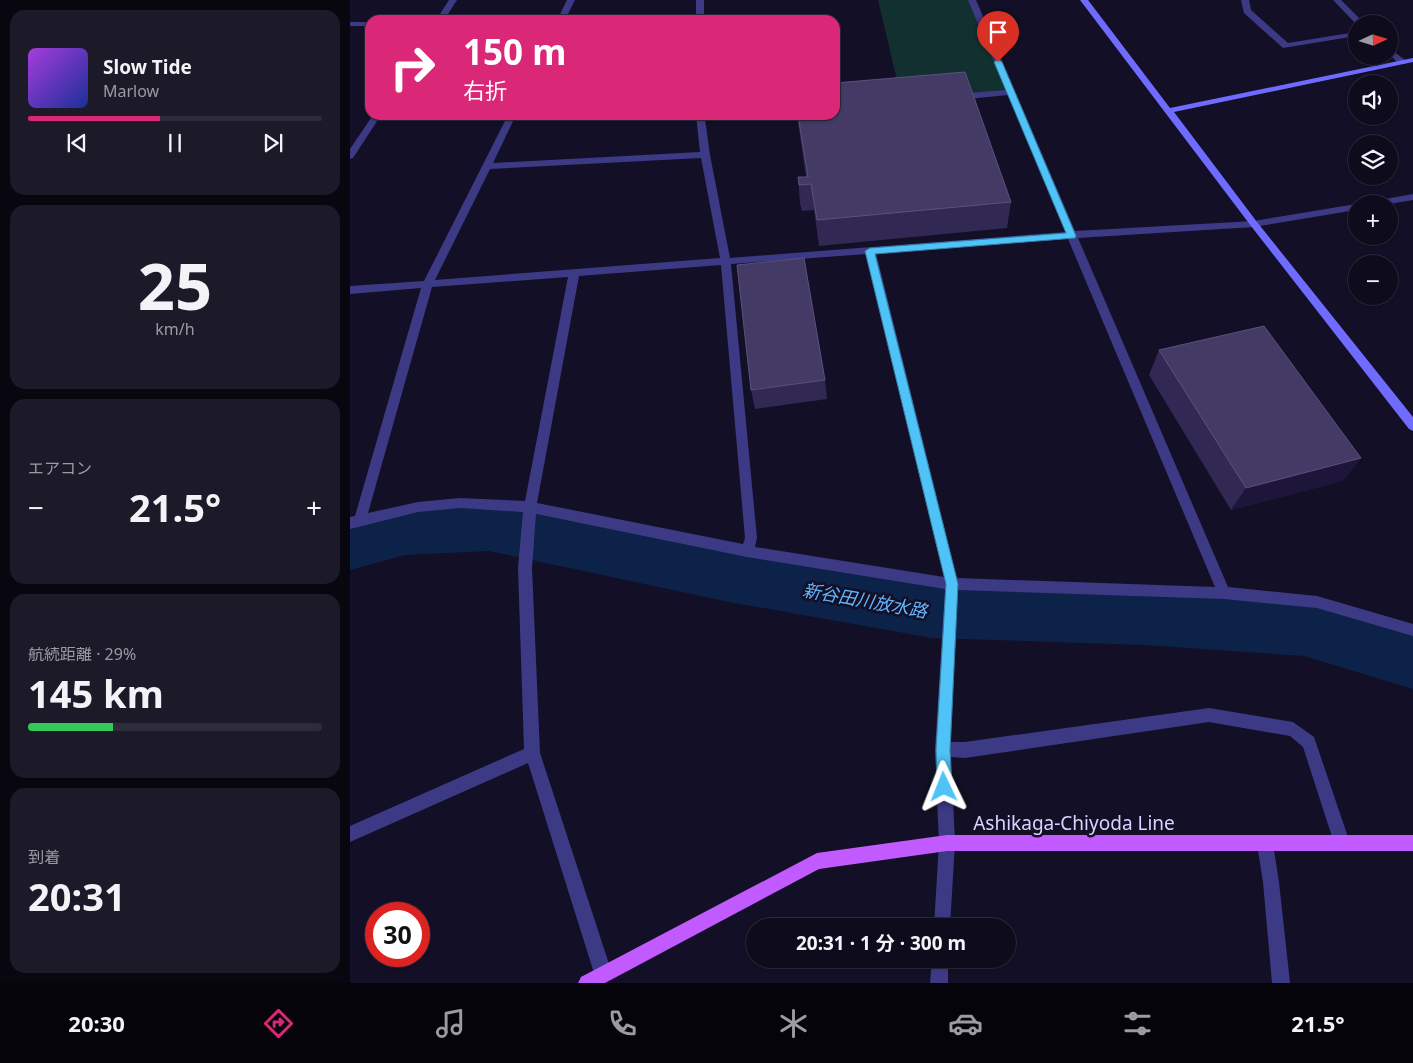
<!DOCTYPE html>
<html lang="ja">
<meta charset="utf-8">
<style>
:root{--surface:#0e0b1c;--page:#1c1929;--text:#f1f3f6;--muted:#9b9ba3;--line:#2e2b3b;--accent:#db2777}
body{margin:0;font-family:"Noto Sans","Noto Sans JP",sans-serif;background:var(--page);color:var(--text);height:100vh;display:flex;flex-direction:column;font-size:19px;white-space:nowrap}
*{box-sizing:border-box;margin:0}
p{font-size:16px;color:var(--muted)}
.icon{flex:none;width:28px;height:28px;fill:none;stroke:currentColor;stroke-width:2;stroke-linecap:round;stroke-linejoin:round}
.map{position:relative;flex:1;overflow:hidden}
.panel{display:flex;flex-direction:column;gap:10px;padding:10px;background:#08060f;width:350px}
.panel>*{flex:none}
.hud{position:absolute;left:15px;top:15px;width:475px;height:105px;border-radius:15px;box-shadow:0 1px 4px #0004,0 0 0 1px var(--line);background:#db2777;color:#fff;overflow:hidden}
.needle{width:32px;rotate:86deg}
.fabs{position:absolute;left:998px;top:15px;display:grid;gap:10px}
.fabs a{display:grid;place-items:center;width:50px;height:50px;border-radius:50%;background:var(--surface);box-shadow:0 1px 4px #0004,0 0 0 1px var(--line);font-size:25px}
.speed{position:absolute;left:15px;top:902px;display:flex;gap:10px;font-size:25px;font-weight:700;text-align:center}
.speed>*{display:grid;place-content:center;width:65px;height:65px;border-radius:50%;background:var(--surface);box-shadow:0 1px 4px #0004,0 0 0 1px var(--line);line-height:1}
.speed .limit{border:8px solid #d22;background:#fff;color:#111}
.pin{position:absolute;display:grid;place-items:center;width:42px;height:42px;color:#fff;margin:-51px -21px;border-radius:50% 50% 50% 0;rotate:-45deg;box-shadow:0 0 5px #0007}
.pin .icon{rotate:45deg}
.me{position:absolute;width:55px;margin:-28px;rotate:358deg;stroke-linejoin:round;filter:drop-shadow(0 0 4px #0008)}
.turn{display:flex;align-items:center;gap:18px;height:105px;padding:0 15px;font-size:22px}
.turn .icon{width:65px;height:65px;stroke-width:2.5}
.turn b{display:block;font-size:35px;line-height:42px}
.big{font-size:38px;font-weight:700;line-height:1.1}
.panel .tile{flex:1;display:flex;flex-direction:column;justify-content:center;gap:8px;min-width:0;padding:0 18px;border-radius:15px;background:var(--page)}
.panel .dial{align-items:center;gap:0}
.dial b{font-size:65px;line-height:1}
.song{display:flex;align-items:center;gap:15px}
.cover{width:60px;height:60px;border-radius:8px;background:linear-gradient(135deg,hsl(280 70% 55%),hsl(230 70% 35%))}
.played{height:5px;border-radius:2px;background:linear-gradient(90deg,var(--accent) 45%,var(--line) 45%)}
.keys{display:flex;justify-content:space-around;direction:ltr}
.heat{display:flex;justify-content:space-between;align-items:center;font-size:28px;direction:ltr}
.charge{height:8px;border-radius:4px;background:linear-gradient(90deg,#34c759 29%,var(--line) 0)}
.trip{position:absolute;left:396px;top:918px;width:270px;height:50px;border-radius:25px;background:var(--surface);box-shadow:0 1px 4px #0004,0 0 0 1px var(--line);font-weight:700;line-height:50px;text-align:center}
.dock{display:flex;height:80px;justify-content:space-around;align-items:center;background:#06040b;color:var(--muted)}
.dock .icon{width:35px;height:35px}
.dock .active{color:var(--accent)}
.dock b{font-size:22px;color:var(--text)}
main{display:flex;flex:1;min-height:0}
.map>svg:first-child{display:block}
</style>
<main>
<section class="panel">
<div class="tile">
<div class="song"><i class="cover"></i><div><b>Slow Tide</b><p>Marlow</p></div></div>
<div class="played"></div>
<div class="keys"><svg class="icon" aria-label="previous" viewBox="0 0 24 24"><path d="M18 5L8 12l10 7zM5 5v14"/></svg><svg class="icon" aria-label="pause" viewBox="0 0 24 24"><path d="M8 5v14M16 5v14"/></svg><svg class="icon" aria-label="next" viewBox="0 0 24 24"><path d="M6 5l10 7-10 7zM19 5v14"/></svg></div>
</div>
<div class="tile dial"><b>25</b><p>km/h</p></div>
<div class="tile"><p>エアコン</p>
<div class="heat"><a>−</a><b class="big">21.5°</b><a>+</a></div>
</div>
<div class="tile"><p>航続距離 · 29%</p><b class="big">145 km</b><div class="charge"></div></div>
<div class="tile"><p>到着</p><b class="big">20:31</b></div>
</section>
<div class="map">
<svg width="1063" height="983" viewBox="0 0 1063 983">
<rect width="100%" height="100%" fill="#130f26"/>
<polygon fill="#12302f" points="528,0 622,0 661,92 552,101"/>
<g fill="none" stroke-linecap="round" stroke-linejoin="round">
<polygon fill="#0c2248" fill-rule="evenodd" points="139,505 379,552 582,586 794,591 954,602 1063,633 1063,689 954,656 794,645 582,638 379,602 139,551 55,555 0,570 0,522 55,509"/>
<g fill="#3d3a85" fill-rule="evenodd">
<polygon points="99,0 107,0 94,20 86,20"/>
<polygon points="217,0 225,0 215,20 207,20"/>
<rect x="346" y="0" width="8" height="20"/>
<path d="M618,0h8l99,231 179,-10 102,-17v6l-102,17 -176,11 150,349 89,9 96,28v12l-96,-28 -93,-9 -266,-9 -7,152h14l244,-34 84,14 21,15 36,106 -2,6 -6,2 -6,-2 -33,-102 -13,-11 -81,-14 -244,36 -14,-1 4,86 -5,83h-16l5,-83 -4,-94 10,-160 -198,-32 -211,-43 -4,54 8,185 72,220 -3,6 -6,3 -6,-3 -3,-6 -66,-210 -178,79v-16l174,-77 -6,-181 5,-56 -63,-4 -42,4 -68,17v-12l5,-1 66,-228 -71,6v-8l74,-5 84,-166h8l-23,48 207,-11 -4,-37h32l-4,3 -19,1 5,36 20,103 336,-26 -58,-137 -51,5 -4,-3 4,-3 49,-4zM351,158l19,100 -285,22 55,-111zM718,239l147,348 -258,-9 -81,-325zM516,254l78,323 -189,-30 2,-9 -26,-274zM371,265l24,273 -2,6 -206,-41 42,-227zM218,277l-43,224 -65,-3 -42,4 -50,11 64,-226z"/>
<polygon points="891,0 899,0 901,10 938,43 1006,32 1006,36 933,48 894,13"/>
<polygon points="983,0 991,0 1015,24 1006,24"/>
<rect x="0" y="22" width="20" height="4"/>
<polygon points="1039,48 1055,60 1055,64 1049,64 1039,54"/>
<polygon points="23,115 31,115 3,158 0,159 0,149"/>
<polygon points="1063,194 1063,200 1039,204 1019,204 1024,201"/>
<polygon points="915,836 921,838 923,844 929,882 940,983 922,983 913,882 907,844 909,838"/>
<polygon points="582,959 598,959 598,983 580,983"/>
</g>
<polygon fill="#6f6bff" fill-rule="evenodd" points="730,0 738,0 820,108 1063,58 1063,62 824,112 907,222 1063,417 1063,431 1059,429 901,226"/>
<polygon fill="#c25bff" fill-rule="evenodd" points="597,835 1063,835 1063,851 597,851 469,869 255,983 228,983 231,977 467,853"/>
</g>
<g fill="#312854">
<polygon points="447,115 485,115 661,202 657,228 469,246 464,210 452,211 450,204 448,177 456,177"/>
<polygon points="809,350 1011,458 992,481 881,510 799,375"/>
<polygon points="475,380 477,399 405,409 401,390"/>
</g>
<polygon fill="#1d163a" points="1011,458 992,481 881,510 896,488"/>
<g fill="#433a66" stroke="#5a527e">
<polygon points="615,72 661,202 467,220 461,184 449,185 448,177 458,177 448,115 485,115 485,83"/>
<polygon points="454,258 475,380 401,390 387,265"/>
<polygon points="914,326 1011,458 896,488 809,350"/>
</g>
<polygon fill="#4fc3f7" stroke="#337fa1" points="648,59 652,62 726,236 725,238 525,254 608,584 600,750 602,787 599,792 594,794 590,792 587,787 586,750 596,584 515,251 520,248 716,233 644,62"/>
<g text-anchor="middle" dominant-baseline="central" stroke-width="5" stroke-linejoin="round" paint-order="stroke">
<g font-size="18" font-style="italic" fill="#62b6ff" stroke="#130f26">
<text transform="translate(515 600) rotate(10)">新谷田川放水路</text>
</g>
<g font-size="19" fill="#d9d4ff" stroke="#130f26">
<text x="724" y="823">Ashikaga-Chiyoda Line</text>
</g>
</g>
</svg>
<div class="fabs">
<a><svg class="needle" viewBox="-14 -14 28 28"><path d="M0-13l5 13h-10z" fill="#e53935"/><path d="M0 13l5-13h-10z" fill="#9b9ba3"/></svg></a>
<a><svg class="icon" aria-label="sound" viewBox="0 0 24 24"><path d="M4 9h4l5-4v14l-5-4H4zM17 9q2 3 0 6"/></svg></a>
<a><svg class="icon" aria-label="layers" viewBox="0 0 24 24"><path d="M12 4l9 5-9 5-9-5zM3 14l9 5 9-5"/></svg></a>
<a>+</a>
<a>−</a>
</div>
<div class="speed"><div class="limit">30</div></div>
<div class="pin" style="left:648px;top:62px;background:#d93025"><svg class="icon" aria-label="arrive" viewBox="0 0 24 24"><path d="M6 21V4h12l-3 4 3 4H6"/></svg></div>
<svg class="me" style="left:594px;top:787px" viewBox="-20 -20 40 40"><path d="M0-17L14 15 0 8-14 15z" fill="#4fc3f7" stroke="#fff" stroke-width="4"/></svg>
<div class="trip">20:31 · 1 分 · 300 m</div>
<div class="hud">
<div class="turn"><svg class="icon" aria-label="right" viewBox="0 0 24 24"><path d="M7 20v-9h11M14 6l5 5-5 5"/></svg><div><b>150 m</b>右折</div></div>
</div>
</div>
</main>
<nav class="dock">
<b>20:30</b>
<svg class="icon active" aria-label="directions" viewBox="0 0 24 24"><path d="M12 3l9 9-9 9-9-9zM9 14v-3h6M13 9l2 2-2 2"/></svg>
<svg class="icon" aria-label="music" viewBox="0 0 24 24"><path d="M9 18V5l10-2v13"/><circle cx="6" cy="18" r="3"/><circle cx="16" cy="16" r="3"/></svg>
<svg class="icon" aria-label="phone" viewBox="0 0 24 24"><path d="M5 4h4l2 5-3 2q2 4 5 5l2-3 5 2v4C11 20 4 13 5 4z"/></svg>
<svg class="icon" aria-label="climate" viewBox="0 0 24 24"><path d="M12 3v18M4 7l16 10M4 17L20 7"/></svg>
<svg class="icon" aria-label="car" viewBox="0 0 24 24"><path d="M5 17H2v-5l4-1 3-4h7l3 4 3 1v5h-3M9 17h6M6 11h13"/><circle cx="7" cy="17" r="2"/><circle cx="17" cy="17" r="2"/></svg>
<svg class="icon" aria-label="filters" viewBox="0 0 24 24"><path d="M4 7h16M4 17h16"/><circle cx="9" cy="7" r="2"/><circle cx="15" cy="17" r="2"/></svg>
<b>21.5°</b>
</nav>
